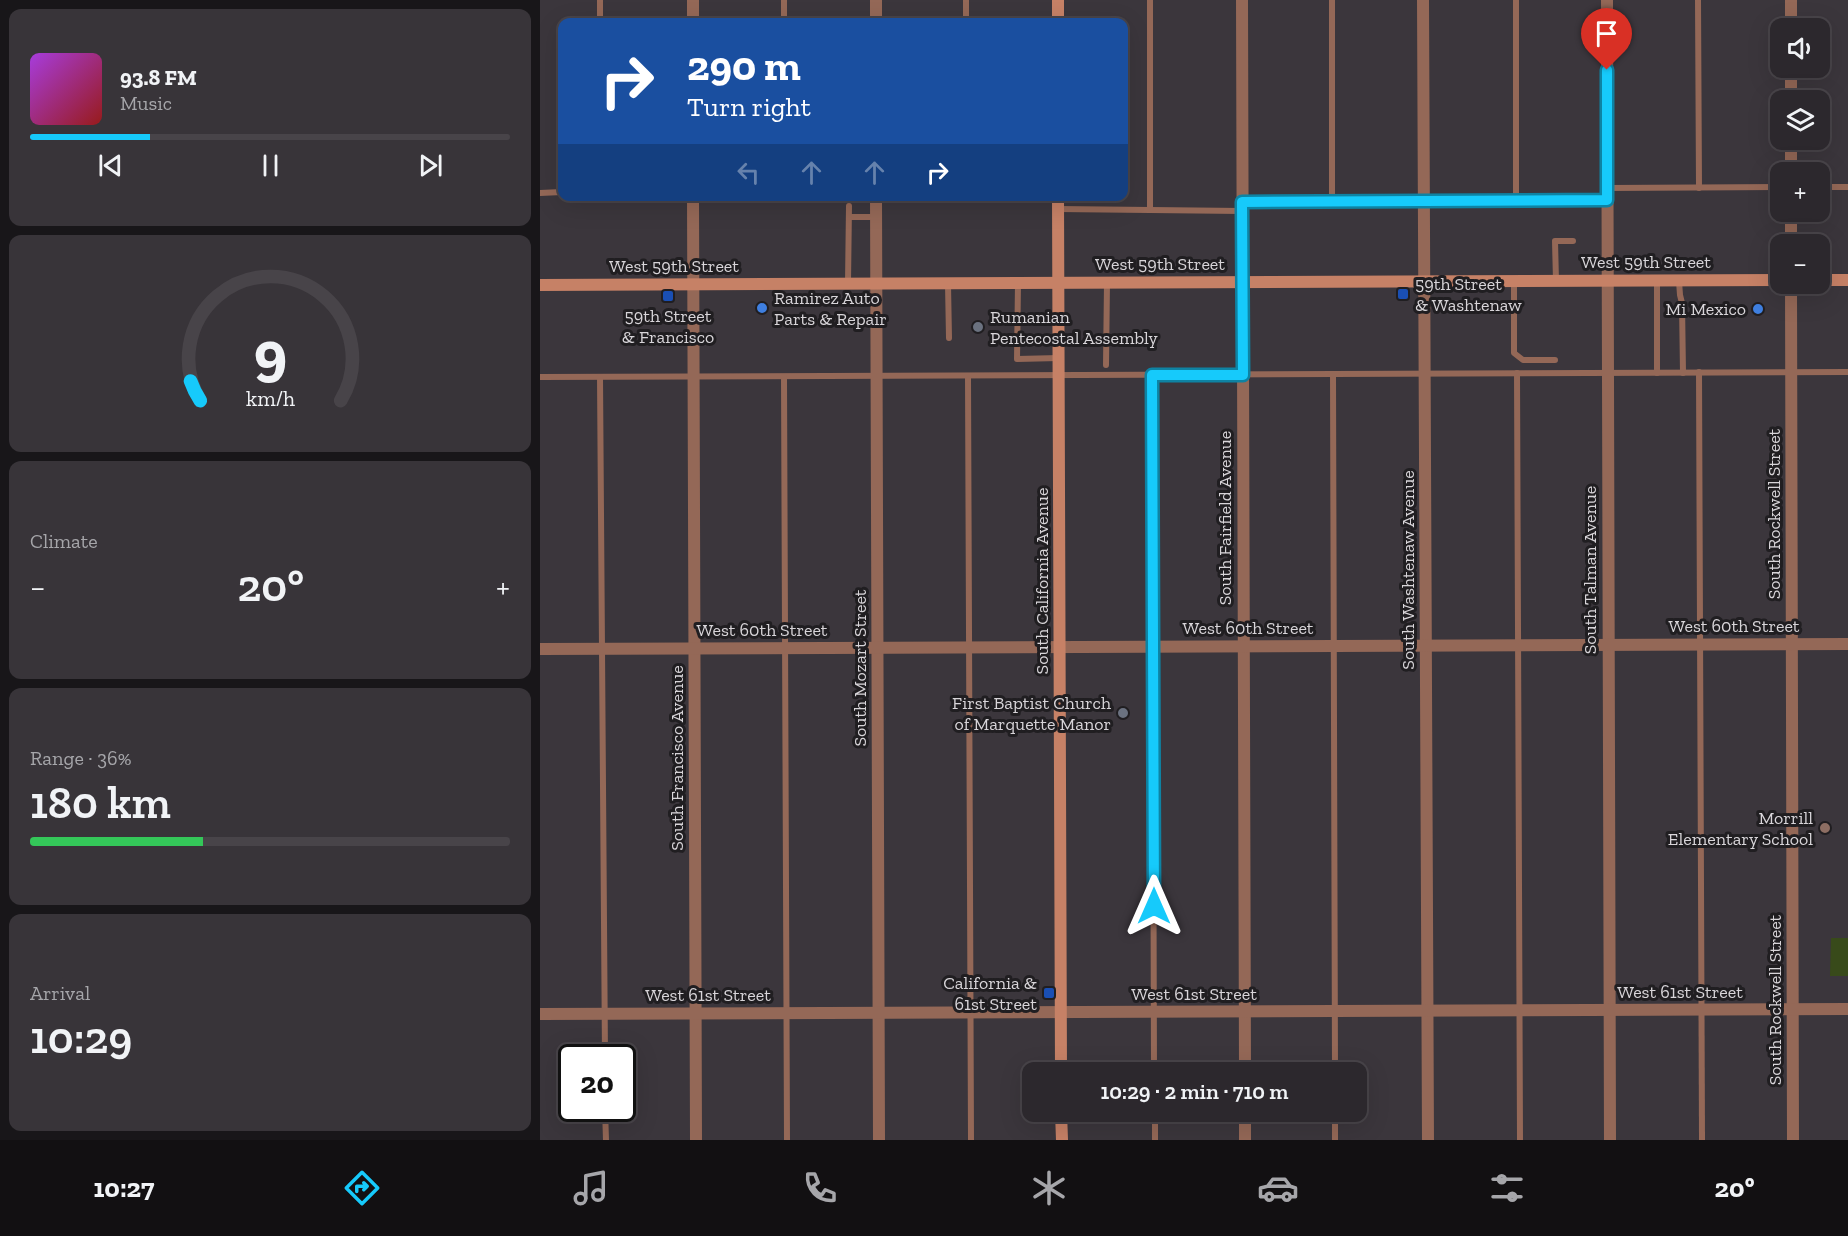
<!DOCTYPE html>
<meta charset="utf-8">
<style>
:root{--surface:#2c282d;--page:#383439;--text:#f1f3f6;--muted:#a6a6aa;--line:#484449;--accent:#16cafb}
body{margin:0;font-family:"Zilla Slab",serif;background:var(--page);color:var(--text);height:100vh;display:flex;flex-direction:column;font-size:22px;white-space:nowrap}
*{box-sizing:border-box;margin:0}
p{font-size:20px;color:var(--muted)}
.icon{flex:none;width:33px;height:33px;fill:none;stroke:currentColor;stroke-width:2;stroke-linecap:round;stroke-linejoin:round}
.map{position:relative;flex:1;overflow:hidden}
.panel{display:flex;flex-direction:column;gap:9px;padding:9px;background:#181619;width:540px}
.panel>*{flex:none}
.banner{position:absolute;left:18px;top:18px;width:570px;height:183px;border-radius:12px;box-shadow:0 6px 24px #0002,0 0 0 2px var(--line);background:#1a4fa0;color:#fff;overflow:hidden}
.tools{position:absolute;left:1230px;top:18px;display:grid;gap:12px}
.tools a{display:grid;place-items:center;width:60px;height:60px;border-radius:12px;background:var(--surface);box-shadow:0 6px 24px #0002,0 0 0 2px var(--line);font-size:30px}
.speed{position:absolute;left:18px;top:1044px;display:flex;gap:12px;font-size:30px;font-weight:700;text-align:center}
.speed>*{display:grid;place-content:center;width:78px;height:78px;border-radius:50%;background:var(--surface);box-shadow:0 6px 24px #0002,0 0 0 2px var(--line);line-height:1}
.speed .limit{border:3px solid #111;border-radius:9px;background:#fff;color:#111}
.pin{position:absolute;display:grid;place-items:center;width:51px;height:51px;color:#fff;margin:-62px -26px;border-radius:50% 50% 50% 0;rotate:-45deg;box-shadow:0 0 6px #0007}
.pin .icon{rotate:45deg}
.me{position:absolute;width:66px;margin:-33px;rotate:0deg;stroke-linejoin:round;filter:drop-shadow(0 0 4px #0008)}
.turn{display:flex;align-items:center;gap:21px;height:126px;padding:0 30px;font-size:27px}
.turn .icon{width:78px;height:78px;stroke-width:2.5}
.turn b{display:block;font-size:42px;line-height:51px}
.lanes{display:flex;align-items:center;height:57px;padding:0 30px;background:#0003;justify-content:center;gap:30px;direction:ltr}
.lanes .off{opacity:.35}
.big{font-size:45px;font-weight:600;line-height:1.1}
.panel .card{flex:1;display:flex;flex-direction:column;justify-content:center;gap:9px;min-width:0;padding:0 21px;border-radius:12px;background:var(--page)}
.panel .dial{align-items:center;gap:0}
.dial svg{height:156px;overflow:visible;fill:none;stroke:var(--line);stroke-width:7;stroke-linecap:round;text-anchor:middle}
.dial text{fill:var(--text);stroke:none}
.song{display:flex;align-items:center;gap:18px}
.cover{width:72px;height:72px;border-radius:9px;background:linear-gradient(135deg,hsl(280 70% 55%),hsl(0 70% 35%))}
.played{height:6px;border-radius:3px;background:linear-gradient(90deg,var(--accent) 25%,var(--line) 25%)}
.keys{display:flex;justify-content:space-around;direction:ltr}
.heat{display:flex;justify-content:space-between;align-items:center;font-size:33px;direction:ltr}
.charge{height:9px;border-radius:4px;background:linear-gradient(90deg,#34c759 36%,var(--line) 0)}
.trip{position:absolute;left:482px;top:1062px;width:345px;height:60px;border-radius:12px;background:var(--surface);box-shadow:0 6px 24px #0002,0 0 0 2px var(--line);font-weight:600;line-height:60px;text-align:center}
.tabs{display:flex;height:96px;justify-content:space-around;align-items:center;background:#121012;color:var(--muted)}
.tabs .icon{width:42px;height:42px}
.tabs .on{color:var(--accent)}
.tabs b{font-size:27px;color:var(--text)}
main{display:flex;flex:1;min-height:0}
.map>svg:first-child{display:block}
</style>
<main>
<section class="panel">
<div class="card">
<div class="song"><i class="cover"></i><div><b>93.8 FM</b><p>Music</p></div></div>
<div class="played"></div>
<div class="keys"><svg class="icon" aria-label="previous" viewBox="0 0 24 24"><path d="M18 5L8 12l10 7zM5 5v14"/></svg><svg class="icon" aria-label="pause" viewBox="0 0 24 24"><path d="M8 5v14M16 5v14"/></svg><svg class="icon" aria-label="next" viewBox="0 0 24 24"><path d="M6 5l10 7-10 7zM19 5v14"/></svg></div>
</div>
<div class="card dial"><svg viewBox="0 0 100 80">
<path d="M14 69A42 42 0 1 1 86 69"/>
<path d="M14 69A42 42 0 0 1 9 59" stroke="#16cafb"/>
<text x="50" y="56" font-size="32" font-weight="700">9</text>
<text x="50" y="72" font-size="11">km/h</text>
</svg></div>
<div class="card"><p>Climate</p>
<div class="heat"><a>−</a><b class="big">20°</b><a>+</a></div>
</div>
<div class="card"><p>Range · 36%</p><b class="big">180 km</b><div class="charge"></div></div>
<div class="card"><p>Arrival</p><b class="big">10:29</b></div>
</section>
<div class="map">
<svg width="1308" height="1140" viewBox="0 0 1308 1140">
<rect width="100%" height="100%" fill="#3b363c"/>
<polygon fill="#384a1a" points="1291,938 1308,938 1308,976 1290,976"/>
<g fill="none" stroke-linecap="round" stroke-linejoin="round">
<g stroke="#946857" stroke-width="6">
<polyline points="60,0 60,22"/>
<polyline points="244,0 244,22"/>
<polyline points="610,0 610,210"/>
<polyline points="792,0 792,202"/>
<polyline points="1158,0 1159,188"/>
<polyline points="426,22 426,0"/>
<polyline points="1280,187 1308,187"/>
<polyline points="1068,188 1240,187"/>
<polyline points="0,193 22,192"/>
<polyline points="976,201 976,0"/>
<polyline points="703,203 1067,200"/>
<polyline points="518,209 702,211"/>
<polyline points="309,217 336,217"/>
<polyline points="974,281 974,353 983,360 1015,360"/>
<polyline points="1016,281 1015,241 1033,241"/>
<polyline points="1117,281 1117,373"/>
<polyline points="1139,281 1140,295 1142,303 1143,373"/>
<polyline points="308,283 309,206"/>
<polyline points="478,283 477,359 519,358"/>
<polyline points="408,284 409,338"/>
<polyline points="566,365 567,283"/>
<polyline points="1159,372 1162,1140"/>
<polyline points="977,373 980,1140"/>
<polyline points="793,374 795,1072"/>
<polyline points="612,375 614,1072"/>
<polyline points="428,376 431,1140"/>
<polyline points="0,377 1308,372"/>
<polyline points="60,377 65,1058"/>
<polyline points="244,377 247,1140"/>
<polyline points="65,1108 66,1140"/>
<polyline points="615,1112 615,1140"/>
<polyline points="795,1112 795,1140"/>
</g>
<g stroke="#946857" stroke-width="12">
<polyline points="153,0 153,22"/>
<polyline points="336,0 336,22"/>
<polyline points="702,0 705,1072"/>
<polyline points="883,0 888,1140"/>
<polyline points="1067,0 1070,1140"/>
<polyline points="1251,0 1251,28"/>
<polyline points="1251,68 1251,100"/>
<polyline points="1251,140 1251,172"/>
<polyline points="153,196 156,1140"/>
<polyline points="336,196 339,1140"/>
<polyline points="1251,212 1251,244"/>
<polyline points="1251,284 1253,1140"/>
<polyline points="0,649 1308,644"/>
<polyline points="0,1014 1308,1009"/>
<polyline points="705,1112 705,1140"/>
</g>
<g stroke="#c68166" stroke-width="12">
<polyline points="518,0 518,22"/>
<polyline points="518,196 521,1072"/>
<polyline points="1280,280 1308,280"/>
<polyline points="0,285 1240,280"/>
<polyline points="521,1112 522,1140"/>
</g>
</g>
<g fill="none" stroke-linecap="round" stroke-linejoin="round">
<g stroke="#0e83a3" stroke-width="15">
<polyline id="route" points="614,906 612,375 703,375 702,202 1067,200 1067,70"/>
</g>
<use href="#route" stroke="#16cafb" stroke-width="10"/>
</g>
<g fill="#1a4fb4" stroke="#201e21" stroke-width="2">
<rect x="857" y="288" width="12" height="12" rx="3"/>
<rect x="122" y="290" width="12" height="12" rx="3"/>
<rect x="503" y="987" width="12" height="12" rx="3"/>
</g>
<g fill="#3f7fe0" stroke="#201e21" stroke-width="2">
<circle cx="222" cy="308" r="6"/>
<circle cx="1218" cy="309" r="6"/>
</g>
<g fill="#6b7280" stroke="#201e21" stroke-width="2">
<circle cx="438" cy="327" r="6"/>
<circle cx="583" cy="713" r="6"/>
</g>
<circle fill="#8d6e63" stroke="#201e21" stroke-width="2" cx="1285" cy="828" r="6"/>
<g text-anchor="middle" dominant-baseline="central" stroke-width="6" stroke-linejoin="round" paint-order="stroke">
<g font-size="18" fill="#d8d5d9" stroke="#201e21">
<text x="1106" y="262">West 59th Street</text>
<text x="620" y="264">West 59th Street</text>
<text x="134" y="266">West 59th Street</text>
<text transform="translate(1234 514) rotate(-90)">South Rockwell Street</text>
<text transform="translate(685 518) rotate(-90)">South Fairfield Avenue</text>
<text transform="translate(868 570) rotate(-90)">South Washtenaw Avenue</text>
<text transform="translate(1050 570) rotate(-90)">South Talman Avenue</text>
<text transform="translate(502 581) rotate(-90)">South California Avenue</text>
<text x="1194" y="626">West 60th Street</text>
<text x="708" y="628">West 60th Street</text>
<text x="222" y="630">West 60th Street</text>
<text transform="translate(320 668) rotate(-90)">South Mozart Street</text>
<text transform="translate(137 758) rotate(-90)">South Francisco Avenue</text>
<text x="1140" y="992">West 61st Street</text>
<text x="654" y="994">West 61st Street</text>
<text x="168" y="995">West 61st Street</text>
<text transform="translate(1235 1000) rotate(-90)">South Rockwell Street</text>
</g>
<g font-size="18" fill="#d8d5d9" stroke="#201e21" text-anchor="end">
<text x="875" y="284" text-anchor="start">59th Street<tspan x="875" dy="21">&amp; Washtenaw</tspan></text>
<text x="234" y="298" text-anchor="start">Ramirez Auto<tspan x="234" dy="21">Parts &amp; Repair</tspan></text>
<text x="1206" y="309">Mi Mexico</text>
<text x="128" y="316" text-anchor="middle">59th Street<tspan x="128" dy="21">&amp; Francisco</tspan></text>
<text x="450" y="317" text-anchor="start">Rumanian<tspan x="450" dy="21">Pentecostal Assembly</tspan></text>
<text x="571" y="703">First Baptist Church<tspan x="571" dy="21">of Marquette Manor</tspan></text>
<text x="1273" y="818">Morrill<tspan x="1273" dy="21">Elementary School</tspan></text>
<text x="497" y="983">California &amp;<tspan x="497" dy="21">61st Street</tspan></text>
</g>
</g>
</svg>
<div class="tools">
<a><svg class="icon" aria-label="sound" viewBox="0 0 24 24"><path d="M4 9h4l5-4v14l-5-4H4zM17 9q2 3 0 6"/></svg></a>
<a><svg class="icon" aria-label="layers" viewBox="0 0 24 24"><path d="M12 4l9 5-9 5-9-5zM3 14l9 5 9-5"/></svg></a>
<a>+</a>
<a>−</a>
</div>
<div class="speed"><div class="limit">20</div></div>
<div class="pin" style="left:1067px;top:70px;background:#d93025"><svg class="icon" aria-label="arrive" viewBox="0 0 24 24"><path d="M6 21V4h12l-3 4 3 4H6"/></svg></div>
<svg class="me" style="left:614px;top:906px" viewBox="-20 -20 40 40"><path d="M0-17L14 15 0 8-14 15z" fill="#16cafb" stroke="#fff" stroke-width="4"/></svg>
<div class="trip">10:29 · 2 min · 710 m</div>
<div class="banner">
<div class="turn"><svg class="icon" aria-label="right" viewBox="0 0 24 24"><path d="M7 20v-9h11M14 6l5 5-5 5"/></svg><div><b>290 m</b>Turn right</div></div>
<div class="lanes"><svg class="icon off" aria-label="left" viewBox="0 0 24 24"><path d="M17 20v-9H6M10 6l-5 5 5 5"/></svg><svg class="icon off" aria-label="ahead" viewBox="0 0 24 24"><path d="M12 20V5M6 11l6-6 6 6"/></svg><svg class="icon off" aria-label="ahead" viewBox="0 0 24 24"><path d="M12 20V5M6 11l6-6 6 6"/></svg><svg class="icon" aria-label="right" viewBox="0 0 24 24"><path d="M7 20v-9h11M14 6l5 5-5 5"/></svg></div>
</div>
</div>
</main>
<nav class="tabs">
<b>10:27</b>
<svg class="icon on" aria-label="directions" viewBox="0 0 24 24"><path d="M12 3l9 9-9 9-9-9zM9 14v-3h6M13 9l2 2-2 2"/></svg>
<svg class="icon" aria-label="music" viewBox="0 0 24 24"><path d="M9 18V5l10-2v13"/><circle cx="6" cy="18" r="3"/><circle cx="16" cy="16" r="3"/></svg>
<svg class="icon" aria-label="phone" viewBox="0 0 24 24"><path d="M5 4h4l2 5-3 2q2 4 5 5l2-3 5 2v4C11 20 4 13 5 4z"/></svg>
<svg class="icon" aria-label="climate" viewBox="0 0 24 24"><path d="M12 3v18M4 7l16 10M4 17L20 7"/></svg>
<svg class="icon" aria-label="car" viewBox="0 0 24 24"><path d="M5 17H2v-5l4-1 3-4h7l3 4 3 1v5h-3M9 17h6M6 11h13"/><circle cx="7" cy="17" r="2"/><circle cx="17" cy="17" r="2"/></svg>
<svg class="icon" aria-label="filters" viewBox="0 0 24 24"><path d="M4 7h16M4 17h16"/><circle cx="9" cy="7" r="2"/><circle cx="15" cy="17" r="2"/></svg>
<b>20°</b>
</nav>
